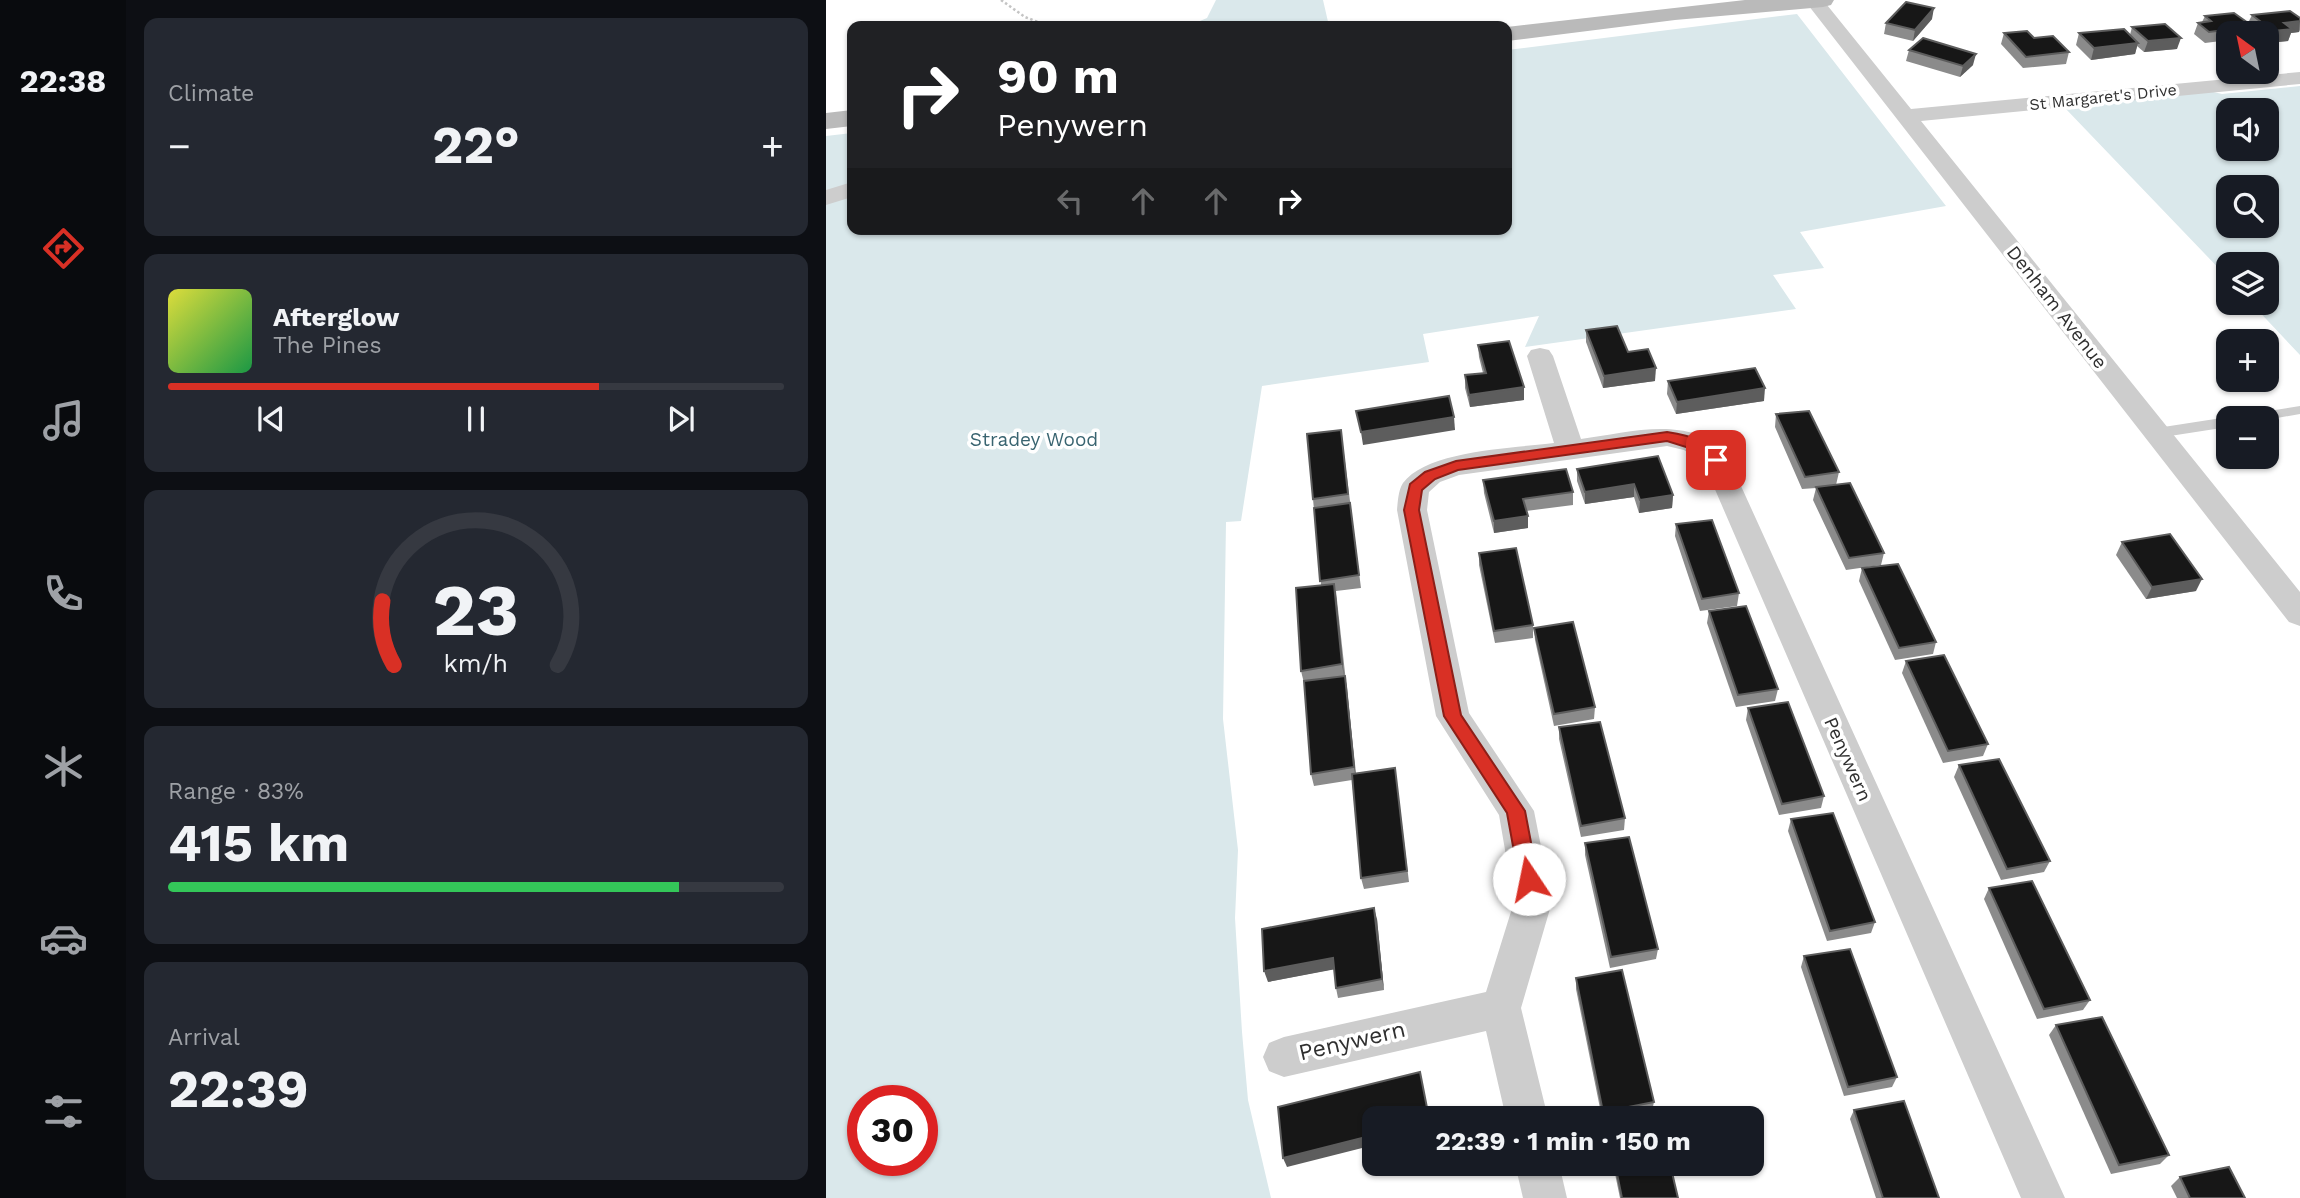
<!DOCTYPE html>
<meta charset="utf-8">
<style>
:root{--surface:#171b24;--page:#242831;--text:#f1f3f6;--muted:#9ea1a6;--line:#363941;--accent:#d93025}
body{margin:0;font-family:"Work Sans",sans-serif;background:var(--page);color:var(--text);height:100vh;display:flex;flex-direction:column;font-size:26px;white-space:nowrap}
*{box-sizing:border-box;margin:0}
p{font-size:23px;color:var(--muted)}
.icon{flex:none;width:38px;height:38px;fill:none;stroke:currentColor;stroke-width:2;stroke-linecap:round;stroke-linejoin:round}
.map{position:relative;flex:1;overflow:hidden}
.drawer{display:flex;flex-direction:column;gap:18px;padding:18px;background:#0d0f14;width:700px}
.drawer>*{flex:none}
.hud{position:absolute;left:21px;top:21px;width:665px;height:214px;border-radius:14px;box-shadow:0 2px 5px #0004;background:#202124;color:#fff;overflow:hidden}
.needle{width:46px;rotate:327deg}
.controls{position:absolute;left:1390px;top:21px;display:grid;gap:14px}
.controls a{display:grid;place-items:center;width:63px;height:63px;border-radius:14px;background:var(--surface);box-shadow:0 2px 5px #0004;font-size:35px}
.speed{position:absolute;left:21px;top:1085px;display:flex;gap:14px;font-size:35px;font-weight:700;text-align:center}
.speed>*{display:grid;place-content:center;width:91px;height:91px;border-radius:50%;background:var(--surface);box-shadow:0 2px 5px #0004;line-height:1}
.speed .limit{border:10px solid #d22;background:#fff;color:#111}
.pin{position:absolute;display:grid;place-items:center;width:60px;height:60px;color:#fff;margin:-30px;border-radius:14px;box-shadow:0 4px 10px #0006}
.me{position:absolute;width:77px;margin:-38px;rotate:349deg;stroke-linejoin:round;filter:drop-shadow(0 0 5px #0008)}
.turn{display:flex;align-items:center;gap:24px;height:147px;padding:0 35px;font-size:32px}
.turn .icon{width:91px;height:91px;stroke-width:2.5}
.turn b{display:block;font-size:49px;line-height:60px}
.lanes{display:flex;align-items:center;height:66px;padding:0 35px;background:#0003;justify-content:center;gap:35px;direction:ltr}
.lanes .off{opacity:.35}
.big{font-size:52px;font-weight:700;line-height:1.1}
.drawer .tile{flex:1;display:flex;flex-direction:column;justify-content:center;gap:10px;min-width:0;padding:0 24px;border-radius:14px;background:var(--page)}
.drawer .dial{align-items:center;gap:0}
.dial svg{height:182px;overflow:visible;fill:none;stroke:var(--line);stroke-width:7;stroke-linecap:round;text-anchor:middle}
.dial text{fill:var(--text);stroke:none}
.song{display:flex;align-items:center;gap:21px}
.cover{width:84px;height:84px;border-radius:10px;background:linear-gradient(135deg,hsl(60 70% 55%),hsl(140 70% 35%))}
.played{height:7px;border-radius:4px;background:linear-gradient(90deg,var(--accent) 70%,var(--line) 70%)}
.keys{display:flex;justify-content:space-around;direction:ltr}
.heat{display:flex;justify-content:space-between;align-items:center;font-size:38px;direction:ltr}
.charge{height:10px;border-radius:5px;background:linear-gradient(90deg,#34c759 83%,var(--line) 0)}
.trip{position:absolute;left:536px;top:1106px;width:402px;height:70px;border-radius:14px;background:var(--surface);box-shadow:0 2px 5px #0004;font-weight:700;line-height:70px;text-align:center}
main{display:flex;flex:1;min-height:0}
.dock{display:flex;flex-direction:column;width:126px;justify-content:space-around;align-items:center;background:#090b0e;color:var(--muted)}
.dock .icon{width:49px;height:49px}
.dock .on{color:var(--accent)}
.dock b{font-size:32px;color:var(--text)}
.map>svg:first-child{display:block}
</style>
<main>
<nav class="dock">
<b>22:38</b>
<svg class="icon on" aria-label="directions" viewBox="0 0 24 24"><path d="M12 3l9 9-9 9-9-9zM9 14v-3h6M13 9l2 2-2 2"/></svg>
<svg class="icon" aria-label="music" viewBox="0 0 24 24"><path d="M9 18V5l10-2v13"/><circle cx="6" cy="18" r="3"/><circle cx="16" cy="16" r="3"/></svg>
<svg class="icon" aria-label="phone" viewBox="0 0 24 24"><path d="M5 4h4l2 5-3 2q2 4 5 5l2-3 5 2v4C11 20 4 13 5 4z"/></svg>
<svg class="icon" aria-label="climate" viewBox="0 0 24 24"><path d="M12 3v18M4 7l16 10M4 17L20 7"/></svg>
<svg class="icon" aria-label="car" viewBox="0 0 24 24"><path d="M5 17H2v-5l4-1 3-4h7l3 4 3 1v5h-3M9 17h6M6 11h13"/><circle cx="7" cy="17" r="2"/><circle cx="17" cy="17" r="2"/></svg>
<svg class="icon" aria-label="filters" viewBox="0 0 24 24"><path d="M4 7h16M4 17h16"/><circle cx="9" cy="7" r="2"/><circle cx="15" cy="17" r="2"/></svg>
</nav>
<section class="drawer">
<div class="tile"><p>Climate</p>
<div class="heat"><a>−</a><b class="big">22°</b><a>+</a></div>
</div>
<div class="tile">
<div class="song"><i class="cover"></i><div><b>Afterglow</b><p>The Pines</p></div></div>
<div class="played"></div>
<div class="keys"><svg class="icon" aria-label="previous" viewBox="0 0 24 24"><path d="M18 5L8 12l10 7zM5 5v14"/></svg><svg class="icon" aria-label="pause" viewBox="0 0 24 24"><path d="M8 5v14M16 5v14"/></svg><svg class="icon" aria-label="next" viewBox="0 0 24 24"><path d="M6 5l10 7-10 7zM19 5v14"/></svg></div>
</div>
<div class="tile dial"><svg viewBox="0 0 100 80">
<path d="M14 69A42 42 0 1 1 86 69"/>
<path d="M14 69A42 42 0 0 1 9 41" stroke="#d93025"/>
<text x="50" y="56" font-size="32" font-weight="700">23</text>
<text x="50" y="72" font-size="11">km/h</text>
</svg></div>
<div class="tile"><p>Range · 83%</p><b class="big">415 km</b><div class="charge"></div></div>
<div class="tile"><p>Arrival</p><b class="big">22:39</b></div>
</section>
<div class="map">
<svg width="1474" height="1198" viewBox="0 0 1474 1198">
<rect width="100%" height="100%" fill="#fff"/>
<g fill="#dae8eb" fill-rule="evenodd">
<polygon points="390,0 497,0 503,26 362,26 381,18"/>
<path d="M971,14l149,192 -146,26 24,36 -51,7 23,34 -271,38 14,-31 -116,18 6,28 -167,24 -21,135 -15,1 -3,197 15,131 -3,68 7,114 6,68 23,98h-445v-1062l26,-3v96h655v-179zM37,1101h59v59h-59z"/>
<path d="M1474,86v269l-49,-52h15v-39h-38v14l-163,-170 144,-17 13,3zM1402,110h38v39h-38zM1402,187h38v39h-38z"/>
</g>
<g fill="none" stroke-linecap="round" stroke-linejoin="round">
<polyline stroke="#c4c4c4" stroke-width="2.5" stroke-dasharray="2.5 2.5" stroke-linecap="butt" points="175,0 199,17 222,26"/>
<g fill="#cdcdcd" fill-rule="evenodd">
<polygon points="1474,406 1474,414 1440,420 1416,418 1423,414"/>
<polygon points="1402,417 1405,418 1402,418 1402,427 1331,438 1324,433 1331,428"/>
</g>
<g fill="#cdcdcd" fill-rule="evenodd">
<polygon points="997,0 1085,109 1474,72 1474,84 1095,121 1474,592 1474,626 1463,622 979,1"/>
<polygon points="26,182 26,197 0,205 0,190"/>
<path d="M714,348l9,2 4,6 28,83c48,-6 107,-25 145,14l339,745h-44l-317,-734 -20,-14 -17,-4 -208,29 -19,7 -11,10 -2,18 42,203 65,98 18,91 -31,106 27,110h-42l-20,-87 -202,46 -15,-6 -6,-14 6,-14 15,-6 202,-45 28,-90 -15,-87 -63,-99 -39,-206c1,-9 1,-19 6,-27 24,-33 112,-35 151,-40l-27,-87 4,-6z"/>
<polygon points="689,1164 733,1164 741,1198 697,1198"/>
</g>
<g fill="#bababa" fill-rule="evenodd">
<polygon points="919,0 1008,0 1005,5 997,7 849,20 681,41 681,27"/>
<polygon points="26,110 26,126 0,129 0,113"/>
</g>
</g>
<g fill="#8b8b8b">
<polygon points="1426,15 1474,18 1474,30 1473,32 1465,33 1462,41 1442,43 1440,41 1440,33 1430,33 1428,32 1428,33 1402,33 1401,46 1395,41 1379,43 1368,34 1372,23 1376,22 1379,16 1422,23"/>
<polygon points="1106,19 1087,41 1058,34 1060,23"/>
<polygon points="1306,27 1351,49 1318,52 1311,46 1309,54 1265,60 1250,45 1253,33 1304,35"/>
<polygon points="1178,33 1208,38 1243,52 1240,64 1197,68 1175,44"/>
<polygon points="1083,50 1147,65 1134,77 1080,61"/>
<polygon points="760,330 802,352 829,381 777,388 760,342"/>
<polygon points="652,345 698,400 644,407 639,388 639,375 657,373 653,357"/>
<polygon points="842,381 938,401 850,414 841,394"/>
<polygon points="950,414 1013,472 1010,485 1058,553 1055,565 1020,570 987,500 990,488 976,489 949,427"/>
<polygon points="515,430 535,588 510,591 530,773 569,768 583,882 538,889 535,878 526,780 488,786 485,774 478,683 475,671 495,585 487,499"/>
<polygon points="751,469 847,495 846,508 813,513 808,497 759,504 751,481"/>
<polygon points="657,480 747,492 747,505 700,511 702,528 668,533 658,493"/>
<polygon points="850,524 913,593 911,606 874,611 849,536"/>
<polygon points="1296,542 1370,591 1320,599 1290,555"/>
<polygon points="653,553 707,625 707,638 669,643 653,565"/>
<polygon points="1036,568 1110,642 1107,654 1069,660 1033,581"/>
<polygon points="883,611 952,689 949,701 910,707 881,623"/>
<polygon points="708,628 769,707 768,719 728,726 709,640"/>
<polygon points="1080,661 1162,744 1157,756 1117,763 1076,673"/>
<polygon points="922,708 998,796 995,808 953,815 920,720"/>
<polygon points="733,727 799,818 798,830 755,837 733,739"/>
<polygon points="1133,765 1224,861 1218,872 1175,880 1128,777"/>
<polygon points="965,819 1049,922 1045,933 1001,941 962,831"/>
<polygon points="759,843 832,949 830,959 784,968 759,855"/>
<polygon points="1163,888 1264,1000 1257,1010 1211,1019 1158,899"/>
<polygon points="551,919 558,990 512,998 510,988 508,969 442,982"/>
<polygon points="978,956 1071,1077 1066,1087 1018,1096 975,967"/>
<polygon points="750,978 828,1102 826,1111 791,1118 776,1118 750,989"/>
<polygon points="1230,1025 1343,1155 1334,1164 1285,1174 1223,1035"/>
<polygon points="1028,1110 1113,1198 1050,1198 1024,1119"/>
<polygon points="787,1164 844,1164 852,1198 794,1198"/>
<polygon points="1354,1177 1419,1198 1351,1198 1345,1186"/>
</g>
<g fill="#5d5d5d">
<polygon points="1108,8 1106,19 1087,41 1089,30"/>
<polygon points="1474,21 1473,32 1465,33 1462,41 1442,43 1447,31 1458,23"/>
<polygon points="1355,38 1351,49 1318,52 1322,41"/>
<polygon points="1312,43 1309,54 1265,60 1268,48"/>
<polygon points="1150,54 1147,65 1134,77 1137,66"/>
<polygon points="830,368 829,381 777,388 778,376"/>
<polygon points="698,387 698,400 644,407 643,395"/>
<polygon points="939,388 938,401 850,414 851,402"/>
<polygon points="628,417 629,430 537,445 535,432"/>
<polygon points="808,484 808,497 759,504 759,492"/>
<polygon points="847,495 846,508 813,513 814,500"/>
<polygon points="702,516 702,528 668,533 668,521"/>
<polygon points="1376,579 1370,591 1320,599 1326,587"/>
<polygon points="508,584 510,596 518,677 516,664"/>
<polygon points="519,676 521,688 530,779 528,767"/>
<polygon points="548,908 551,919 558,990 556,979"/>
<polygon points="507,958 510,969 442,982 438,971"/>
<polygon points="548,1135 548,1145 461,1167 457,1158"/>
</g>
<g fill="#171717" stroke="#5d5d5d" stroke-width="2">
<polygon points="1080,2 1108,8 1089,30 1060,23"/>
<polygon points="1464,11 1474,18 1474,21 1458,23 1466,29 1447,31 1426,15"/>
<polygon points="1408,13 1429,28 1423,29 1428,33 1403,33 1399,30 1383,32 1372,23 1385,21 1379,16"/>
<polygon points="1339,24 1355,38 1322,41 1306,27"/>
<polygon points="1298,29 1312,43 1268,48 1253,33"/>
<polygon points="1201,31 1208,38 1227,36 1243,52 1200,57 1178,33"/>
<polygon points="1097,38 1150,54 1137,66 1083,50"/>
<polygon points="791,326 802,352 822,349 830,368 778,376 760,330"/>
<polygon points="683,341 698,387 643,395 639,375 660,373 652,345"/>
<polygon points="929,368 939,388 851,402 842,381"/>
<polygon points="623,396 628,417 535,432 530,411"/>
<polygon points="983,411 1013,472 979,477 950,414"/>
<polygon points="515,430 522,494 487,499 481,434"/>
<polygon points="832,456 847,495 814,500 808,484 759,492 751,469"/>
<polygon points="740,469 747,492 697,499 702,516 668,521 657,480"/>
<polygon points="1024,483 1058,553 1023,558 990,487"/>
<polygon points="524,503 533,575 494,581 488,508"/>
<polygon points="886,520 913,593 876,599 850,524"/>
<polygon points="1344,534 1376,579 1326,587 1296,542"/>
<polygon points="690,548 707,625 668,631 653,553"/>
<polygon points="1072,564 1110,642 1073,648 1036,568"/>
<polygon points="508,584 516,664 475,671 470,588"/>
<polygon points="920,606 952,689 912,695 883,611"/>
<polygon points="747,622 769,707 728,714 708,628"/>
<polygon points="1118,655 1162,744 1122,751 1080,661"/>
<polygon points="519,676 528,767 485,774 478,681"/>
<polygon points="962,702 998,796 956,804 922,708"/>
<polygon points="774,722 799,818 755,826 733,727"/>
<polygon points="1173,759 1224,861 1181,869 1133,765"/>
<polygon points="569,768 581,871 535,878 526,774"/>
<polygon points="1007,813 1049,922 1004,931 965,819"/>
<polygon points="803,837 832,949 785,957 759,843"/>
<polygon points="1206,881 1264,1000 1218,1009 1163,888"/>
<polygon points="548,908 556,979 510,988 507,958 438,971 436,929"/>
<polygon points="1024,949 1071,1077 1022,1087 978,956"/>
<polygon points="796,970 828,1102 777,1112 750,978"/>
<polygon points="1276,1017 1343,1155 1293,1165 1230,1025"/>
<polygon points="594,1072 603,1118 548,1118 548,1135 457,1158 452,1107"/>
<polygon points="1078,1101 1113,1198 1057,1198 1028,1110"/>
<polygon points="789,1164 844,1164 852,1198 796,1198"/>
<polygon points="1403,1167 1419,1198 1364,1198 1354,1177"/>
</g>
<path fill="#d93025" stroke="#8d1f18" stroke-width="2" d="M841,432c24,4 42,8 56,28l-7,5 -5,-1 -12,-13 -32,-10 -209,29 -23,9 -13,11 -3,20 42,205 64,96 13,68 -3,6 -6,3 -7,-3 -3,-6 -12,-66 -63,-97 -40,-206 6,-26 15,-12 31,-11z"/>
<g text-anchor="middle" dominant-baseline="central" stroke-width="7" stroke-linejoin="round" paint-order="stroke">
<g font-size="16" fill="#303030" stroke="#fff">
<text transform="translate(1277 97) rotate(-6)">St Margaret's Drive</text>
</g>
<g font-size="19" fill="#303030" stroke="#fff">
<text transform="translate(1231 307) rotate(52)">Denham Avenue</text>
<text transform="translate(1022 759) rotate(66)">Penywern</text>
</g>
<g font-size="19" fill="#396470" stroke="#fff">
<text x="208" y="439">Stradey Wood</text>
</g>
<g font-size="23" fill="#303030" stroke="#fff">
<text transform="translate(526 1041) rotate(-13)">Penywern</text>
</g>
</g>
</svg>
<div class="controls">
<a><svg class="needle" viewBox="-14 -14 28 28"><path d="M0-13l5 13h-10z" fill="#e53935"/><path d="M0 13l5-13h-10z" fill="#9ea1a6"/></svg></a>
<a><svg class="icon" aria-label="sound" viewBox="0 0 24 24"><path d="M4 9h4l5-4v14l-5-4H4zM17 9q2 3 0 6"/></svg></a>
<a><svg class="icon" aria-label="search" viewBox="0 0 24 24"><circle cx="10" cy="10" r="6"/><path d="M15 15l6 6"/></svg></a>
<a><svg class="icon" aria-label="layers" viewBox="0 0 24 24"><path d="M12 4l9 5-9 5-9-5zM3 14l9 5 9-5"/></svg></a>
<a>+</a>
<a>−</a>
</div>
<div class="speed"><div class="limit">30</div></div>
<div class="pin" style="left:890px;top:460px;background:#d93025"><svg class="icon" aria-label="arrive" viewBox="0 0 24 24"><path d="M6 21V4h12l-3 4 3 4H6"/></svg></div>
<svg class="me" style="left:703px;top:879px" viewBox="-20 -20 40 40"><circle r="19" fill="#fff"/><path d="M0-13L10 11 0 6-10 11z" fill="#d93025"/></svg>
<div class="trip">22:39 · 1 min · 150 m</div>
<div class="hud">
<div class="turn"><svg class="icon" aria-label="right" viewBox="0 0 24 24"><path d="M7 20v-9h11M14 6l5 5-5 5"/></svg><div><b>90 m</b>Penywern</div></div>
<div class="lanes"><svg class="icon off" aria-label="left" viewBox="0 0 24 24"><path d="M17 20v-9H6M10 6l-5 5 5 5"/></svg><svg class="icon off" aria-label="ahead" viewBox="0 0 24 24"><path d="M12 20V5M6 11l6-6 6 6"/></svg><svg class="icon off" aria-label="ahead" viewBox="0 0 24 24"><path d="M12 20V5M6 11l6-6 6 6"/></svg><svg class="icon" aria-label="right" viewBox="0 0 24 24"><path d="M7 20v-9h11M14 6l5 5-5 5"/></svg></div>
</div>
</div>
</main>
